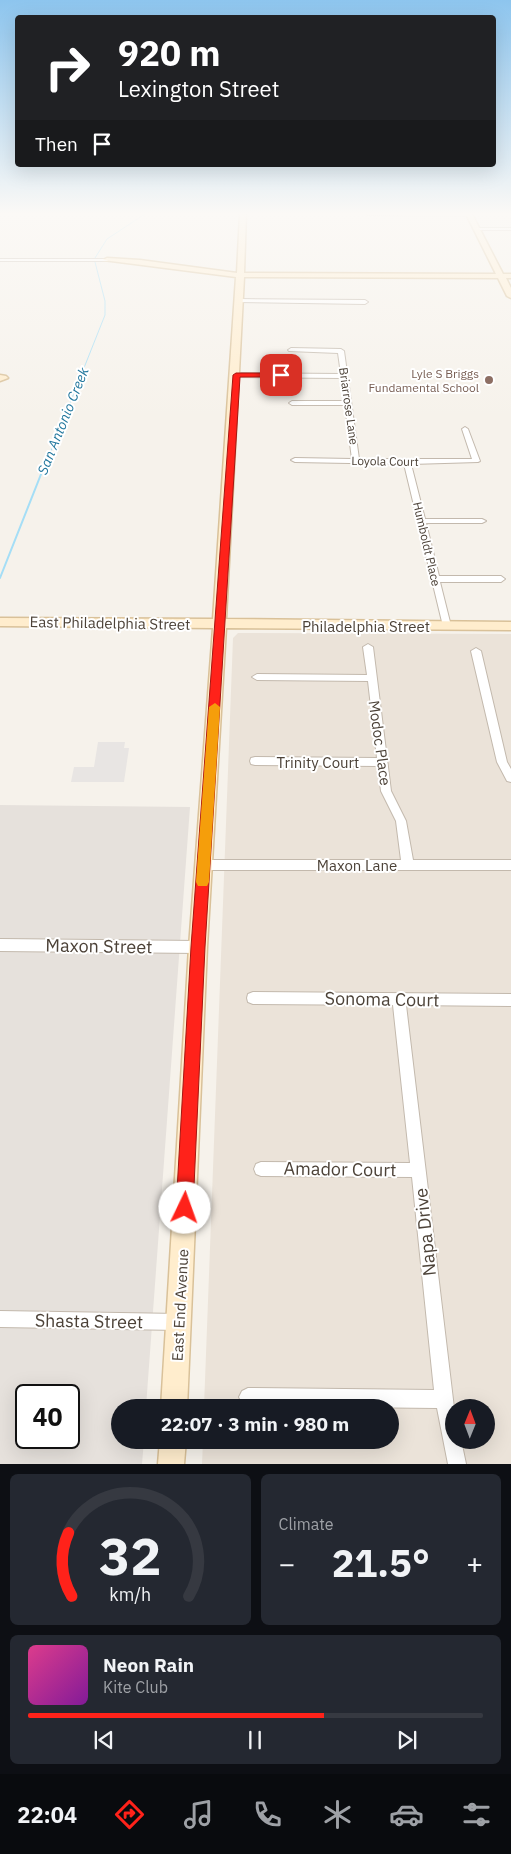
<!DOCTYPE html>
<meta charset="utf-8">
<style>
:root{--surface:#171b24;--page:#242831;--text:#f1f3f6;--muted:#9ea1a6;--line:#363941;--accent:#ff221a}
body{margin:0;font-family:"IBM Plex Sans",sans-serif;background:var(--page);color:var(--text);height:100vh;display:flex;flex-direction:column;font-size:19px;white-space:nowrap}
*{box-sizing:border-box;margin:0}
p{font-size:16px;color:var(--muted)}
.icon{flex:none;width:28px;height:28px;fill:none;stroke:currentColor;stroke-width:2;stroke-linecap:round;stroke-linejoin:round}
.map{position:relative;height:1464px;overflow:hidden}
.drawer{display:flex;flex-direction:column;gap:10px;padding:10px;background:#0d0f14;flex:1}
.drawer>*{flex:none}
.guide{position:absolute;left:15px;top:15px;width:481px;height:152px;border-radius:5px;box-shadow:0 5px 20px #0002;background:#202124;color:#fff;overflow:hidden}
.needle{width:32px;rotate:1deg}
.buttons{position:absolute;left:445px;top:1399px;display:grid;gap:10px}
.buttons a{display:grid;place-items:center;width:50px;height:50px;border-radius:50%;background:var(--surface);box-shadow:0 5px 20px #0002;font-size:25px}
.speed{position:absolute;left:15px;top:1384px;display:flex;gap:10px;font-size:25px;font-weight:700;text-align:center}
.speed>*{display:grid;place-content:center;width:65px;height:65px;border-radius:50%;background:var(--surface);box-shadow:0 5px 20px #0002;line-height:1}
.speed .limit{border:2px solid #111;border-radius:8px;background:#fff;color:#111}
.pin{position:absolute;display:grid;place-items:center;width:42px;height:42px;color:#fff;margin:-21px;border-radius:10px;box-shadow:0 2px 8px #0006}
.me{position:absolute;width:55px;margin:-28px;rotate:3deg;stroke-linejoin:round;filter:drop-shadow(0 0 4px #0008)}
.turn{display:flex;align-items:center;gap:18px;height:105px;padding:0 20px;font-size:22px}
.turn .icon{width:65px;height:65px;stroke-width:2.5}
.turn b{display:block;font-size:35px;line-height:42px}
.then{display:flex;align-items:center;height:48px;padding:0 20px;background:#0003;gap:10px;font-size:19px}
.big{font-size:38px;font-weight:800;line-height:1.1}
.drawer .widget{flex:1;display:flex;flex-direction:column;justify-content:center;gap:8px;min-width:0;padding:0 18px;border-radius:8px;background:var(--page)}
.drawer .dial{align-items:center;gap:0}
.dial svg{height:130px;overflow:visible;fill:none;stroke:var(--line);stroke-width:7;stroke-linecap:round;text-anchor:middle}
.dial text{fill:var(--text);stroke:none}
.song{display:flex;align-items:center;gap:15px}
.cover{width:60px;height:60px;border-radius:8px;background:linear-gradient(135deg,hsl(330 70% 55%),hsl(290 70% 35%))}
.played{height:5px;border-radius:2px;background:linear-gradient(90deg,var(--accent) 65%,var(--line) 65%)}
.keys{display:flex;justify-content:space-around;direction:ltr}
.heat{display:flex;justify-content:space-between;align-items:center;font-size:28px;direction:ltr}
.drawer .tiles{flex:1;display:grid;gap:10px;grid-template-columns:1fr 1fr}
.widget:last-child{grid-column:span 2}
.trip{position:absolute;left:111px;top:1399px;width:288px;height:50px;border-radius:25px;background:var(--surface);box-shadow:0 5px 20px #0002;font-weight:800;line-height:50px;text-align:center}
.tab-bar{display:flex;height:80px;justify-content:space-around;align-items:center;background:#090b0e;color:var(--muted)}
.tab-bar .icon{width:35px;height:35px}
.tab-bar .on{color:var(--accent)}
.tab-bar b{font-size:22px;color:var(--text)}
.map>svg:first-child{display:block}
</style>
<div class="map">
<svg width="511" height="1464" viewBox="0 0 511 1464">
<rect width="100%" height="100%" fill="#f6f2eb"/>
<path fill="#ebe3d9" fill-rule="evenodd" d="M238,633l273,1v830h-309l1,-24h187v-32l-186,-1 29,-769zM454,1408h32v32h-32z"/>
<path fill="#e6e1dc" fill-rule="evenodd" d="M0,805l190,2 -44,600 -26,1v32h24l-2,24h-142zM26,1395h43v43h-43z"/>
<polygon fill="#e8e5e3" points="98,742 125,742 124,748 129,748 124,782 71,782 74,767 94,767"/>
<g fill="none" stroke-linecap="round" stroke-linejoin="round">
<g stroke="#a5def6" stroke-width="1">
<polyline points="95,258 107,239 145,214"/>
<polyline points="49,456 105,315 105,301 95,262"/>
</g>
<polyline stroke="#a5def6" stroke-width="2" points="0,578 49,454"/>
<g stroke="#c3b9ad" stroke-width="2">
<g id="street">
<polygon points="366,214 470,214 472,215 470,216 368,215"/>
<polygon points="478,228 511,228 511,230 476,230"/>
<polygon points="0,259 107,259 109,260 107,261 0,261"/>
<polygon points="238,299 365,300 368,302 365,304 236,302 235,301"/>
<polygon points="291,348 341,349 344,351 359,459 472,459 462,429 465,427 468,429 480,461 478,462 411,464 425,519 482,519 486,521 482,523 426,523 439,576 501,576 505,579 501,582 440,582 451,626 450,628 444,628 443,626 404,464 295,462 291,460 295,458 352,459 345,405 292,405 289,403 292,401 345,401 342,378 236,377 233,375 236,373 341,374 338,353 289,351 288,350"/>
<polygon points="368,644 373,647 391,791 406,821 413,860 511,860 511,870 204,870 200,868 198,865 200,862 204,860 401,860 396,821 381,791 378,766 255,765 251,764 250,761 251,758 255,757 377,758 368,681 257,680 252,677 257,674 367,675 363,647"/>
<polygon points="476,648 481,651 507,762 511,769 511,782 507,781 497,762 471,651"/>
<polygon points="0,939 198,941 202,943 204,947 202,951 198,953 0,951"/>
<polygon points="253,992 511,994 511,1006 406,1005 454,1408 454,1440 461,1440 466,1464 448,1464 437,1408 248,1406 242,1403 239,1397 242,1391 248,1388 434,1390 412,1177 261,1176 256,1174 254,1169 256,1164 261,1162 410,1163 393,1005 253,1004 248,1002 247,998 248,994"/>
<polygon points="0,1311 179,1314 185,1316 187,1322 185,1328 179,1330 0,1327"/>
</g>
</g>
<g stroke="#d9c199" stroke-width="3">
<g id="secondary">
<polygon points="240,214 246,214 244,273 496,274 466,214 472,214 503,274 511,274 511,278 506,278 511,288 511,298 507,296 498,278 244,277 226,619 511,622 511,630 226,628 207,947 187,1408 161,1408 189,947 213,628 0,626 0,618 213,619 236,277 103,260 107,258 140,260 237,273"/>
<polygon points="0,375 6,376 8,378 0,381"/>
<polygon points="160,1440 186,1440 184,1464 158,1464"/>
</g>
</g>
<use href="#street" fill="#fff" fill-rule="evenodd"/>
<use href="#secondary" fill="#ffedcd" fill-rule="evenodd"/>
</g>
<linearGradient id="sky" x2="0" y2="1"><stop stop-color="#8dc5ee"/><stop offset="0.51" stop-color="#fbf9f6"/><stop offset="1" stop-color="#fbf9f6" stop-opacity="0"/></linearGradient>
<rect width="511" height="419" fill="url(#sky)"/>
<polygon fill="#ff221a" stroke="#a61611" points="281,373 283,377 240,377 205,947 193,1208 191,1214 185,1217 179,1214 176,1208 191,947 233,375 236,373"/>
<polygon fill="#f59e0b" points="215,703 220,707 209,882 207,886 198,886 196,882 209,707"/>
<circle fill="#8d6e63" stroke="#fff" stroke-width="2" cx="489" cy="380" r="5"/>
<g text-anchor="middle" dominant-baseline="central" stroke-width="4" stroke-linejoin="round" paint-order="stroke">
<g font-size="12" fill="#785e54" stroke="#fff" text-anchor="end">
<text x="479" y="373">Lyle S Briggs<tspan x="479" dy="14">Fundamental School</tspan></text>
</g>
<g font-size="12" fill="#4c4238" stroke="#fff">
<text transform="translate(349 406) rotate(82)">Briarrose Lane</text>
<text transform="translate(385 461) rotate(1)">Loyola Court</text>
<text transform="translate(427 544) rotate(77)">Humboldt Place</text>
</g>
<g font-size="14" font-style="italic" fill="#23789e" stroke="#fff">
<text transform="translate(63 421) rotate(-68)">San Antonio Creek</text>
</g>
<g font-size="15" fill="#4c4238" stroke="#fff">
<text transform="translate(110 623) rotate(1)">East Philadelphia Street</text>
<text x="366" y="626">Philadelphia Street</text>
<text transform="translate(380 743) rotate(82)">Modoc Place</text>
<text x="318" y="762">Trinity Court</text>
<text x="357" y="865">Maxon Lane</text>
<text transform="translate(180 1305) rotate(-87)">East End Avenue</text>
</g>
<g font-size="18" fill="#4c4238" stroke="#fff">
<text transform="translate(99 946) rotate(1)">Maxon Street</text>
<text transform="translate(382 999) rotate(1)">Sonoma Court</text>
<text transform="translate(340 1169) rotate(1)">Amador Court</text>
<text transform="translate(425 1232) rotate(-96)">Napa Drive</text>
<text transform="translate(89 1321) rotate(1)">Shasta Street</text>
</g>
</g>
</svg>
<div class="buttons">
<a><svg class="needle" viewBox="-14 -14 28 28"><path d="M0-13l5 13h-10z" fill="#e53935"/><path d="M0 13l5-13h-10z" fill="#9ea1a6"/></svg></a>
</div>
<div class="speed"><div class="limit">40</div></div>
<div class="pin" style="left:281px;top:375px;background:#d93025"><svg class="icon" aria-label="arrive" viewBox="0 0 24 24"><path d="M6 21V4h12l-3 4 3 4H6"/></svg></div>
<svg class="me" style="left:185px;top:1208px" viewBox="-20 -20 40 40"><circle r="19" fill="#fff"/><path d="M0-13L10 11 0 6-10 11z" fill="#ff221a"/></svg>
<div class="trip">22:07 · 3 min · 980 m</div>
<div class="guide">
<div class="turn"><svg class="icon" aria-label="right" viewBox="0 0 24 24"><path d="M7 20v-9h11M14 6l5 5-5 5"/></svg><div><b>920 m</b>Lexington Street</div></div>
<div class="then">Then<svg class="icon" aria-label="arrive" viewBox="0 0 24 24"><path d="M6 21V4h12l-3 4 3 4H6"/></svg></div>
</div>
</div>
<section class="drawer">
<div class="tiles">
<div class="widget dial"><svg viewBox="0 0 100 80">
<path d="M14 69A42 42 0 1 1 86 69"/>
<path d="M14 69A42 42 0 0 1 12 30" stroke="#ff221a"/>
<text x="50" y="56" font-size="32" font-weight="700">32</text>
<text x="50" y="72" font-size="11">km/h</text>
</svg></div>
<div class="widget"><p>Climate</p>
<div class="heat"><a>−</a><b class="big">21.5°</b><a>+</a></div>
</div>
<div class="widget">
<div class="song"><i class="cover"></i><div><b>Neon Rain</b><p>Kite Club</p></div></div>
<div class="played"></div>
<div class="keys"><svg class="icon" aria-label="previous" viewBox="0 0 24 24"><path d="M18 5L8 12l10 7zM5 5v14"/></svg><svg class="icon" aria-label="pause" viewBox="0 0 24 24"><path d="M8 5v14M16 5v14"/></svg><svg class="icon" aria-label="next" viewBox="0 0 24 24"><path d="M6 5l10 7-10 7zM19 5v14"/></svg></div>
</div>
</div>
</section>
<nav class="tab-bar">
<b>22:04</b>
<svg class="icon on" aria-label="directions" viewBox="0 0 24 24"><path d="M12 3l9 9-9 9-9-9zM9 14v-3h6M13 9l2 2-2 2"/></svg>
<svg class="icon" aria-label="music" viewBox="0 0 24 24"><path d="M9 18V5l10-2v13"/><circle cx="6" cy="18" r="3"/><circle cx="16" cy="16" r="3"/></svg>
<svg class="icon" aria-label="phone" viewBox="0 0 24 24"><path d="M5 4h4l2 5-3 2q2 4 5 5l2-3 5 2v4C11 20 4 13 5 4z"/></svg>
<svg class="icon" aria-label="climate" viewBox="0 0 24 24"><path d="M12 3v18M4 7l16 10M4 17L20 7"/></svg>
<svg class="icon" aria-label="car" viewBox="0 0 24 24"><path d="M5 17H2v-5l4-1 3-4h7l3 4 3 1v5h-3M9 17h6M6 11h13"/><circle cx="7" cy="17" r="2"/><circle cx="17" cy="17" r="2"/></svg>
<svg class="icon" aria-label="filters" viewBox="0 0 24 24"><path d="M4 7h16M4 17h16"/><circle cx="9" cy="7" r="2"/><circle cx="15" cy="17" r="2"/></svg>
</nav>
